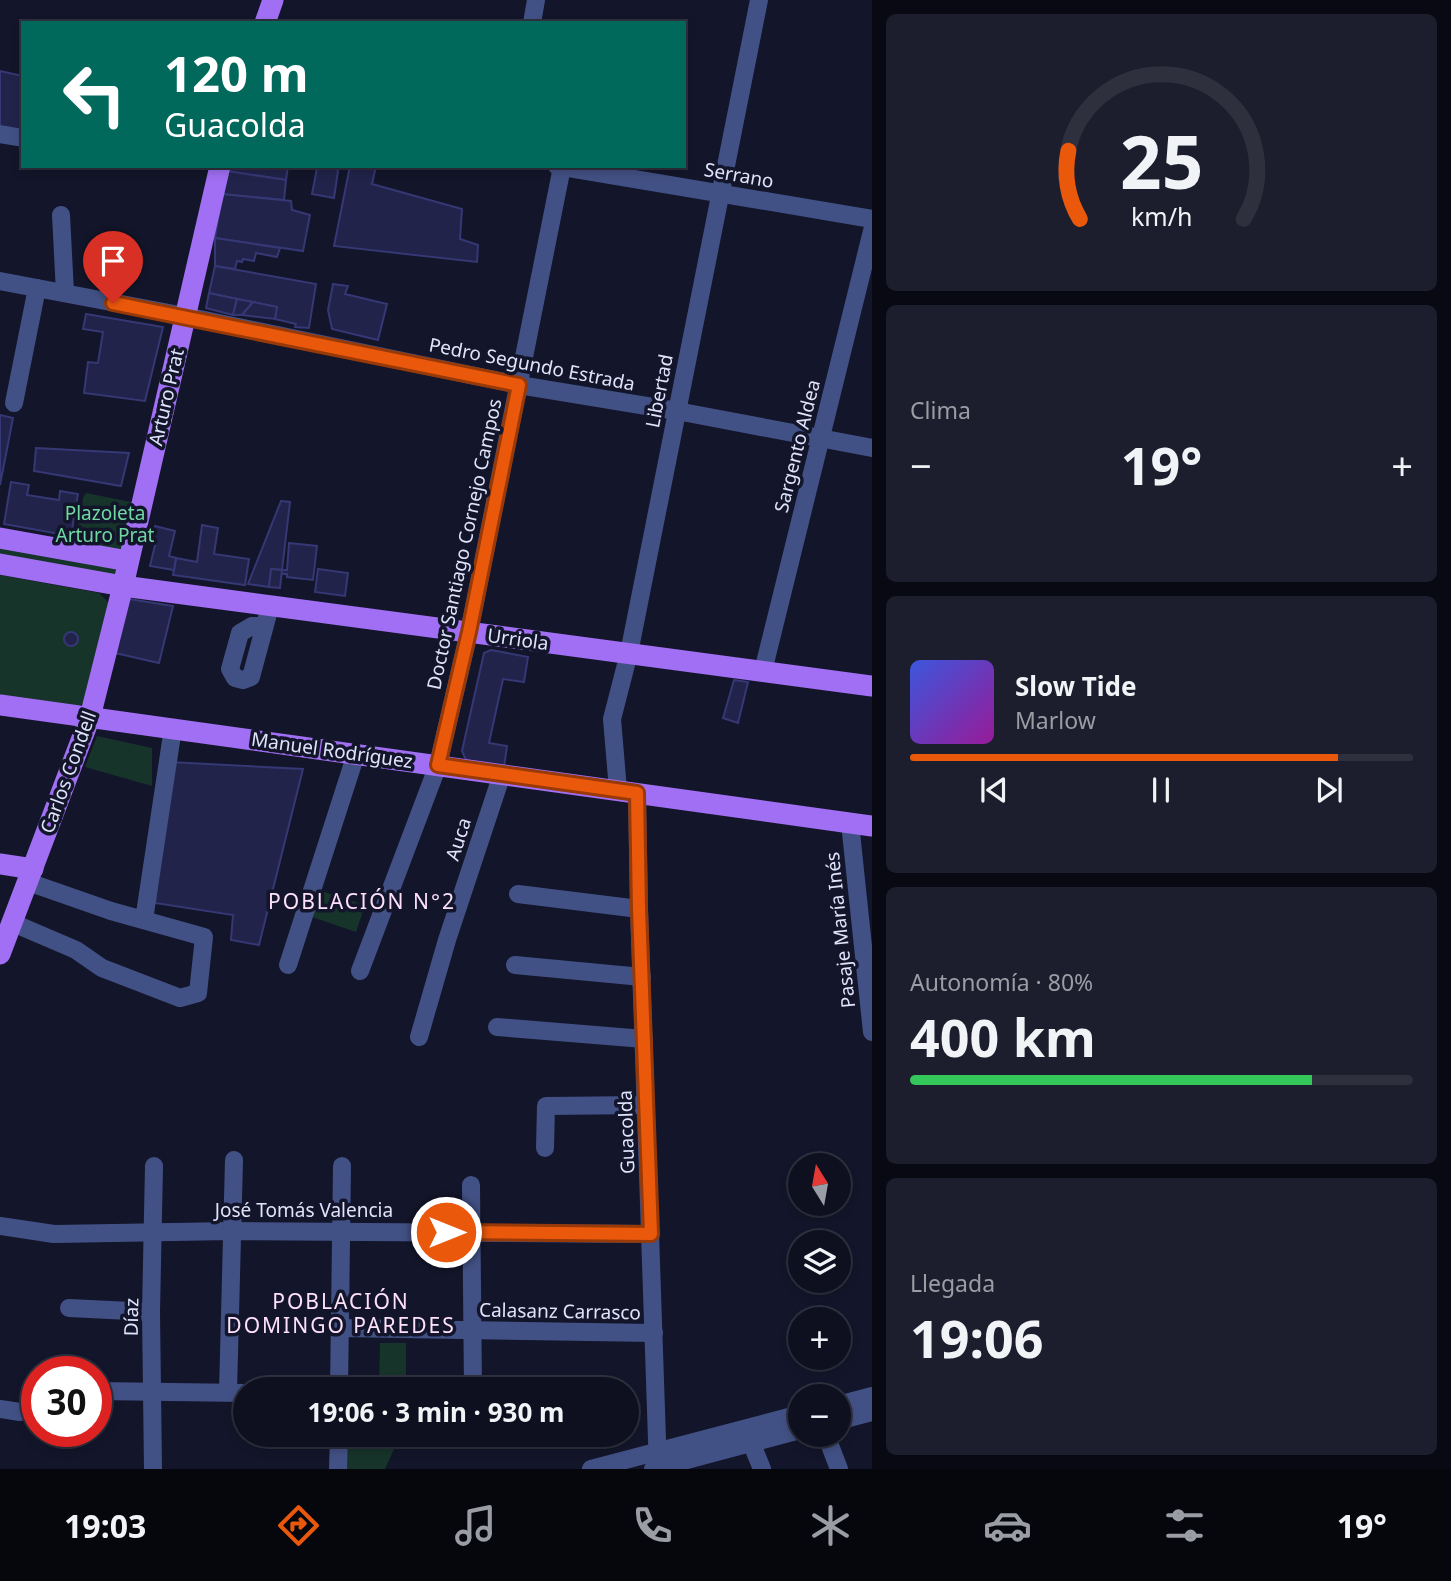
<!DOCTYPE html>
<html lang="es">
<meta charset="utf-8">
<style>
:root{--surface:#0e1020;--page:#1c1e2d;--text:#f1f3f6;--muted:#9b9da5;--line:#2e303e;--accent:#ea580c}
body{margin:0;font-family:"Noto Sans",sans-serif;background:var(--page);color:var(--text);height:100vh;display:flex;flex-direction:column;font-size:26px;white-space:nowrap}
*{box-sizing:border-box;margin:0}
p{font-size:23px;color:var(--muted)}
.icon{flex:none;width:38px;height:38px;fill:none;stroke:currentColor;stroke-width:2;stroke-linecap:round;stroke-linejoin:round}
.map{position:relative;flex:1;overflow:hidden}
.drawer{display:flex;flex-direction:column;gap:14px;padding:14px;background:#080912;width:579px}
.drawer>*{flex:none}
.banner{position:absolute;left:21px;top:21px;width:665px;height:147px;border-radius:0px;box-shadow:0 4px 10px #0003,0 0 0 2px var(--line);background:#00695c;color:#fff;overflow:hidden}
.needle{width:46px;rotate:349deg}
.tools{position:absolute;left:788px;top:1153px;display:grid;gap:14px}
.tools a{display:grid;place-items:center;width:63px;height:63px;border-radius:50%;background:var(--surface);box-shadow:0 4px 10px #0003,0 0 0 2px var(--line);font-size:35px}
.speed{position:absolute;left:21px;top:1356px;display:flex;gap:14px;font-size:35px;font-weight:700;text-align:center}
.speed>*{display:grid;place-content:center;width:91px;height:91px;border-radius:50%;background:var(--surface);box-shadow:0 4px 10px #0003,0 0 0 2px var(--line);line-height:1}
.speed .limit{border:10px solid #d22;background:#fff;color:#111}
.pin{position:absolute;display:grid;place-items:center;width:60px;height:60px;color:#fff;margin:-72px -30px;border-radius:50% 50% 50% 0;rotate:-45deg;box-shadow:0 0 7px #0007}
.pin .icon{rotate:45deg}
.me{position:absolute;width:77px;margin:-38px;rotate:90deg;stroke-linejoin:round;filter:drop-shadow(0 0 5px #0008)}
.turn{display:flex;align-items:center;gap:24px;height:147px;padding:0 28px;font-size:32px}
.turn .icon{width:91px;height:91px;stroke-width:2.5}
.turn b{display:block;font-size:49px;line-height:60px}
.big{font-size:52px;font-weight:700;line-height:1.1}
.drawer .tile{flex:1;display:flex;flex-direction:column;justify-content:center;gap:10px;min-width:0;padding:0 24px;border-radius:10px;background:var(--page)}
.drawer .dial{align-items:center;gap:0}
.dial svg{height:182px;overflow:visible;fill:none;stroke:var(--line);stroke-width:7;stroke-linecap:round;text-anchor:middle}
.dial text{fill:var(--text);stroke:none}
.song{display:flex;align-items:center;gap:21px}
.cover{width:84px;height:84px;border-radius:10px;background:linear-gradient(135deg,hsl(230 70% 55%),hsl(300 70% 35%))}
.played{height:7px;border-radius:4px;background:linear-gradient(90deg,var(--accent) 85%,var(--line) 85%)}
.keys{display:flex;justify-content:space-around;direction:ltr}
.heat{display:flex;justify-content:space-between;align-items:center;font-size:38px;direction:ltr}
.charge{height:10px;border-radius:5px;background:linear-gradient(90deg,#34c759 80%,var(--line) 0)}
.trip{position:absolute;left:233px;top:1377px;width:406px;height:70px;border-radius:35px;background:var(--surface);box-shadow:0 4px 10px #0003,0 0 0 2px var(--line);font-weight:700;line-height:70px;text-align:center}
.dock{display:flex;height:112px;justify-content:space-around;align-items:center;background:#06060d;color:var(--muted)}
.dock .icon{width:49px;height:49px}
.dock .selected{color:var(--accent)}
.dock b{font-size:32px;color:var(--text)}
main{display:flex;flex:1;min-height:0}
.map>svg:first-child{display:block}
</style>
<main>
<div class="map">
<svg width="872" height="1469" viewBox="0 0 872 1469">
<rect width="100%" height="100%" fill="#13152a"/>
<g fill="#17342b">
<polygon points="86,493 136,503 128,545 115,554 74,548 83,498"/>
<polygon points="0,543 119,564 115,582 0,562"/>
<polygon points="0,575 99,593 108,602 109,608 87,701 76,708 0,700"/>
<polygon points="97,736 152,748 152,786 85,767"/>
<polygon points="318,890 365,905 356,932 309,916"/>
<polygon points="380,1343 406,1343 406,1389 379,1389"/>
<polygon points="343,1446 394,1449 385,1469 342,1469"/>
</g>
<g fill="#21234a" stroke="#353874" stroke-width="2">
<polygon points="0,71 23,76 23,131 0,127"/>
<polygon points="228,166 288,166 286,180 227,171"/>
<polygon points="322,166 334,166 338,171 334,198 312,194 317,168"/>
<polygon points="350,166 376,166 372,184 462,209 460,239 478,245 477,262 334,246"/>
<polygon points="227,171 286,180 284,200 222,194"/>
<polygon points="222,194 291,201 292,210 310,215 303,251 215,238"/>
<polygon points="215,238 280,248 277,257 256,253 254,261 243,259 242,262 237,261 235,269 215,266"/>
<polygon points="215,266 316,284 309,328 295,327 296,324 275,319 277,307 209,293"/>
<polygon points="333,284 348,286 345,294 387,304 378,340 332,329 328,310"/>
<polygon points="209,293 237,299 233,315 206,308"/>
<polygon points="237,299 253,302 242,315 233,315"/>
<polygon points="253,302 277,307 275,319 242,315"/>
<polygon points="86,314 163,327 145,401 84,393 88,362 98,363 103,332 83,329"/>
<polygon points="0,415 13,418 0,485"/>
<polygon points="36,448 129,453 121,486 34,471"/>
<polygon points="11,482 29,485 27,495 59,500 60,491 78,494 71,536 4,524"/>
<polygon points="281,501 290,502 282,570 271,569 269,587 248,584"/>
<polygon points="202,525 218,528 214,554 249,559 245,585 173,575 176,558 197,562"/>
<polygon points="155,526 175,531 169,556 176,558 174,570 150,566 156,541 151,540"/>
<polygon points="289,543 317,546 313,580 287,577 287,574 281,574 282,570 287,570"/>
<polygon points="271,569 282,570 280,588 269,587"/>
<polygon points="318,569 348,573 345,596 315,592"/>
<polygon points="129,599 173,606 159,663 115,653"/>
<circle cx="71" cy="639" r="7"/>
<polygon points="491,650 528,657 524,682 503,679 489,743 507,746 504,767 466,760 462,751 484,653"/>
<polygon points="734,680 748,682 738,723 723,718"/>
<polygon points="170,762 303,769 259,945 231,940 233,915 155,903"/>
</g>
<g fill="none" stroke-linecap="round" stroke-linejoin="round">
<g stroke="#425185" stroke-width="18">
<polyline points="532,23 536,0"/>
<polyline points="0,134 23,138"/>
<polyline points="557,166 872,219"/>
<polyline points="61,215 65,293"/>
<polyline points="0,281 185,316 519,385 677,411 872,448"/>
<polyline points="14,403 37,288"/>
<polyline points="264,626 252,626 240,633 230,669 235,678 243,680 251,677 268,614 270,606"/>
<polyline points="763,671 872,231"/>
<polyline points="618,790 612,719 629,653 759,0"/>
<polyline points="637,793 639,909 658,1469"/>
<polyline points="850,823 872,1032"/>
<polyline points="518,894 639,909"/>
<polyline points="144,920 173,728"/>
<polyline points="13,923 76,950 102,968 180,998 198,993 204,937 111,911 28,882"/>
<polyline points="288,965 356,754"/>
<polyline points="515,965 642,977"/>
<polyline points="360,971 438,765 469,632 562,167"/>
<polyline points="497,1027 644,1039"/>
<polyline points="419,1037 447,940 502,774"/>
<polyline points="545,1148 546,1106 646,1105"/>
<polyline points="471,1185 473,1390"/>
<polyline points="0,1226 54,1234 232,1231 651,1234"/>
<polyline points="69,1308 151,1312"/>
<polyline points="340,1328 654,1333"/>
<polyline points="339,1390 342,1166"/>
<polyline points="96,1391 245,1393"/>
<polyline points="228,1392 234,1160"/>
<polyline points="838,1405 872,1396"/>
<polyline points="0,1409 20,1412"/>
<polyline points="838,1421 872,1412"/>
<polyline points="826,1435 839,1469"/>
<polyline points="751,1442 762,1469"/>
<polyline points="153,1469 151,1312 154,1166"/>
<polyline points="338,1469 339,1435"/>
<polyline points="591,1469 800,1414"/>
<polyline points="653,1469 800,1430"/>
</g>
<g stroke="#a06ff3" stroke-width="21">
<polyline points="265,23 273,0"/>
<polyline points="0,538 128,561"/>
<polyline points="0,564 123,586 872,686"/>
<polyline points="0,705 872,826"/>
<polyline points="0,864 33,869"/>
<polyline points="0,954 90,717 123,586 220,166"/>
</g>
</g>
<g fill="none" stroke-linecap="round" stroke-linejoin="round">
<g stroke="#983908" stroke-width="18">
<polyline id="route" points="113,303 519,385 469,632 438,765 637,793 639,909 651,1234 446,1232"/>
</g>
<use href="#route" stroke="#ea580c" stroke-width="12"/>
</g>
<g text-anchor="middle" dominant-baseline="central" stroke-width="7" stroke-linejoin="round" paint-order="stroke">
<g font-size="19" fill="#dfe3fc" stroke="#13152a">
<text transform="translate(739 175) rotate(10)">Serrano</text>
<text transform="translate(532 364) rotate(11)">Pedro Segundo Estrada</text>
<text transform="translate(659 391) rotate(-79)">Libertad</text>
<text transform="translate(166 397) rotate(-77)">Arturo Prat</text>
<text transform="translate(797 446) rotate(-76)">Sargento Aldea</text>
<text transform="translate(464 544) rotate(-78)">Doctor Santiago Cornejo Campos</text>
<text transform="translate(518 639) rotate(8)">Urriola</text>
<text transform="translate(332 750) rotate(8)">Manuel Rodríguez</text>
<text transform="translate(68 772) rotate(-70)">Carlos Condell</text>
<text transform="translate(458 839) rotate(-72)">Auca</text>
<text transform="translate(840 930) rotate(-96)">Pasaje María Inés</text>
<text transform="translate(626 1132) rotate(-92)">Guacolda</text>
<text x="304" y="1210">José Tomás Valencia</text>
<text transform="translate(560 1311) rotate(1)">Calasanz Carrasco</text>
<text transform="translate(131 1317) rotate(-89)">Díaz</text>
</g>
<g font-size="19" fill="#6fd8a3" stroke="#13152a">
<text x="105" y="513">Plazoleta<tspan x="105" dy="22">Arturo Prat</tspan></text>
</g>
<g font-size="21" letter-spacing="2" fill="#fde1fa" stroke="#13152a">
<text x="362" y="901">POBLACIÓN N°2</text>
<text x="341" y="1301">POBLACIÓN<tspan x="341" dy="24">DOMINGO PAREDES</tspan></text>
</g>
</g>
</svg>
<div class="tools">
<a><svg class="needle" viewBox="-14 -14 28 28"><path d="M0-13l5 13h-10z" fill="#e53935"/><path d="M0 13l5-13h-10z" fill="#9b9da5"/></svg></a>
<a><svg class="icon" aria-label="layers" viewBox="0 0 24 24"><path d="M12 4l9 5-9 5-9-5zM3 14l9 5 9-5"/></svg></a>
<a>+</a>
<a>−</a>
</div>
<div class="speed"><div class="limit">30</div></div>
<div class="pin" style="left:113px;top:303px;background:#d93025"><svg class="icon" aria-label="arrive" viewBox="0 0 24 24"><path d="M6 21V4h12l-3 4 3 4H6"/></svg></div>
<svg class="me" style="left:446px;top:1232px" viewBox="-20 -20 40 40"><circle r="17" fill="#ea580c" stroke="#fff" stroke-width="3"/><path d="M0-11L8 9 0 5-8 9z" fill="#fff"/></svg>
<div class="trip">19:06 · 3 min · 930 m</div>
<div class="banner">
<div class="turn"><svg class="icon" aria-label="left" viewBox="0 0 24 24"><path d="M17 20v-9H6M10 6l-5 5 5 5"/></svg><div><b>120 m</b>Guacolda</div></div>
</div>
</div>
<section class="drawer">
<div class="tile dial"><svg viewBox="0 0 100 80">
<path d="M14 69A42 42 0 1 1 86 69"/>
<path d="M14 69A42 42 0 0 1 9 39" stroke="#ea580c"/>
<text x="50" y="56" font-size="32" font-weight="700">25</text>
<text x="50" y="72" font-size="11">km/h</text>
</svg></div>
<div class="tile"><p>Clima</p>
<div class="heat"><a>−</a><b class="big">19°</b><a>+</a></div>
</div>
<div class="tile">
<div class="song"><i class="cover"></i><div><b>Slow Tide</b><p>Marlow</p></div></div>
<div class="played"></div>
<div class="keys"><svg class="icon" aria-label="previous" viewBox="0 0 24 24"><path d="M18 5L8 12l10 7zM5 5v14"/></svg><svg class="icon" aria-label="pause" viewBox="0 0 24 24"><path d="M8 5v14M16 5v14"/></svg><svg class="icon" aria-label="next" viewBox="0 0 24 24"><path d="M6 5l10 7-10 7zM19 5v14"/></svg></div>
</div>
<div class="tile"><p>Autonomía · 80%</p><b class="big">400 km</b><div class="charge"></div></div>
<div class="tile"><p>Llegada</p><b class="big">19:06</b></div>
</section>
</main>
<nav class="dock">
<b>19:03</b>
<svg class="icon selected" aria-label="directions" viewBox="0 0 24 24"><path d="M12 3l9 9-9 9-9-9zM9 14v-3h6M13 9l2 2-2 2"/></svg>
<svg class="icon" aria-label="music" viewBox="0 0 24 24"><path d="M9 18V5l10-2v13"/><circle cx="6" cy="18" r="3"/><circle cx="16" cy="16" r="3"/></svg>
<svg class="icon" aria-label="phone" viewBox="0 0 24 24"><path d="M5 4h4l2 5-3 2q2 4 5 5l2-3 5 2v4C11 20 4 13 5 4z"/></svg>
<svg class="icon" aria-label="climate" viewBox="0 0 24 24"><path d="M12 3v18M4 7l16 10M4 17L20 7"/></svg>
<svg class="icon" aria-label="car" viewBox="0 0 24 24"><path d="M5 17H2v-5l4-1 3-4h7l3 4 3 1v5h-3M9 17h6M6 11h13"/><circle cx="7" cy="17" r="2"/><circle cx="17" cy="17" r="2"/></svg>
<svg class="icon" aria-label="filters" viewBox="0 0 24 24"><path d="M4 7h16M4 17h16"/><circle cx="9" cy="7" r="2"/><circle cx="15" cy="17" r="2"/></svg>
<b>19°</b>
</nav>
